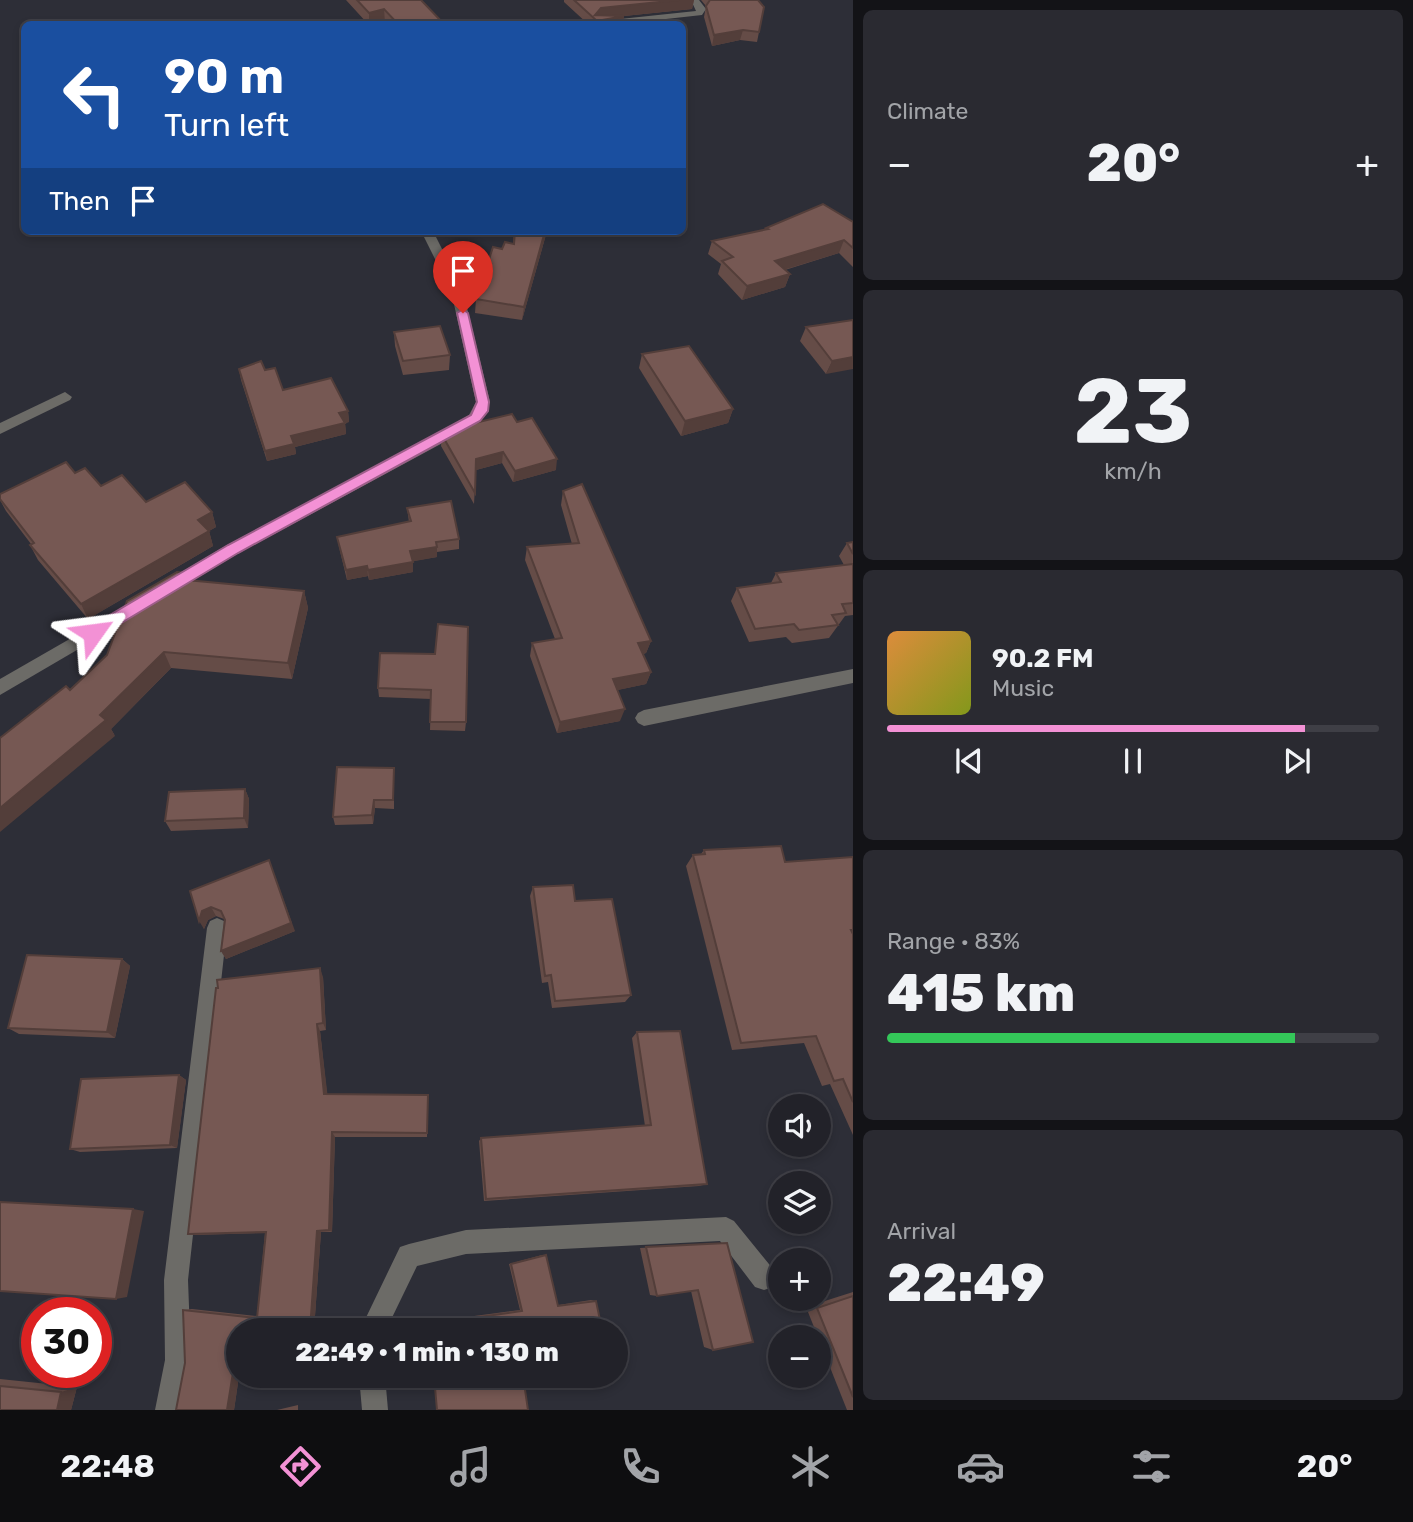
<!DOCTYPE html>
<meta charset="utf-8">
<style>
:root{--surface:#222229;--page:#2a2a31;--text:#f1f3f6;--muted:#a2a4a8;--line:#3f3f46;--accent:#f391d5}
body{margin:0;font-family:Rubik,sans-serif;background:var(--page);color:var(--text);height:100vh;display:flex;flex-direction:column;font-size:26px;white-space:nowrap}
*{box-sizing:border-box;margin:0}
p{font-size:23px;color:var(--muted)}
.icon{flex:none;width:38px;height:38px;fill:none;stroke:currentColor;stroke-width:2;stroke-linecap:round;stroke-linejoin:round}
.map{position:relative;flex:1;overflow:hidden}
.sheet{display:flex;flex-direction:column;gap:10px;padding:10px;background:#131317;width:560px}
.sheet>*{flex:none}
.top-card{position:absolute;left:21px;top:21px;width:665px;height:214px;border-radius:10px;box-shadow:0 4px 10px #0003,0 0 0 2px var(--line);background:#1a4fa0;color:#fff;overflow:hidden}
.fabs{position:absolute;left:768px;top:1094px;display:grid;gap:14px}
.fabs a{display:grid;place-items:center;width:63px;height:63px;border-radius:50%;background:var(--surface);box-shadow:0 4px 10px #0003,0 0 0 2px var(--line);font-size:35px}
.speed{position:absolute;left:21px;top:1297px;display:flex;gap:14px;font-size:35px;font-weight:700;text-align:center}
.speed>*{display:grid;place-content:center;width:91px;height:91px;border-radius:50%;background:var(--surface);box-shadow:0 4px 10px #0003,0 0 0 2px var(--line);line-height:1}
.speed .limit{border:10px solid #d22;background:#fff;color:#111}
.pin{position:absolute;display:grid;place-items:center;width:60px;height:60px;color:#fff;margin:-72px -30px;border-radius:50% 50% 50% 0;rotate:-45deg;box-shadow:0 0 7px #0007}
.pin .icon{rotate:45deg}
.me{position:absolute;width:77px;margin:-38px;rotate:59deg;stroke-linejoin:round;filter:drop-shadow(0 0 5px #0008)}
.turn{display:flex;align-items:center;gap:24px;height:147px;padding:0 28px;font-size:32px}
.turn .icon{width:91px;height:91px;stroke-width:2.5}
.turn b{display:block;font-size:49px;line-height:60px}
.then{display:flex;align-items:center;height:66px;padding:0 28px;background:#0003;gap:14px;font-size:26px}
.big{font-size:52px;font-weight:800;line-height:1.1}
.sheet .tile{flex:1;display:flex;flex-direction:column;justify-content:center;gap:10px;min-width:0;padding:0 24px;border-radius:10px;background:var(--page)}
.sheet .dial{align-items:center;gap:0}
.dial b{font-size:91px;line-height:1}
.song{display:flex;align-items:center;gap:21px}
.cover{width:84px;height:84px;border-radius:10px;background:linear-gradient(135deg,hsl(30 70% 55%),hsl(70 70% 35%))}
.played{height:7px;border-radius:4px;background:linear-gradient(90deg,var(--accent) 85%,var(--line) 85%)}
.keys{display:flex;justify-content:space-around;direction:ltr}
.heat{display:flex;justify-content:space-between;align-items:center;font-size:38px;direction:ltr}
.charge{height:10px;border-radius:5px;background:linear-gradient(90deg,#34c759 83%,var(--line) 0)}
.trip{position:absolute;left:226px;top:1318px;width:402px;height:70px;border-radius:35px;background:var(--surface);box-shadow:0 4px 10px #0003,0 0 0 2px var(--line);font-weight:800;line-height:70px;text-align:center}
.dock{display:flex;height:112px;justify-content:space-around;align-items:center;background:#0e0e10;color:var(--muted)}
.dock .icon{width:49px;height:49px}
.dock .on{color:var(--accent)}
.dock b{font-size:32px;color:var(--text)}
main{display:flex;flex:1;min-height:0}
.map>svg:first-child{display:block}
</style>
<main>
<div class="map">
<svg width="853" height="1410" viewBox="0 0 853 1410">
<rect width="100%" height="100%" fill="#2d2e37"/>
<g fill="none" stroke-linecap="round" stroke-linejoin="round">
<g fill="#6c6b67" fill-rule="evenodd">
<polygon points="691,0 699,0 706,9 702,15 621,24 596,24 601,21 696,11"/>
<polygon points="421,231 433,231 463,291 490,402 482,418 463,432 239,553 177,590 165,590 163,586 165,582 227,545 453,426 469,415 476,402 451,291"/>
<polygon points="65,392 72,397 70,400 0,434 0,423"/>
<polygon points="141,598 147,599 149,604 147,609 0,695 0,679"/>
<polygon points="853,669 853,683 644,726 638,723 635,718 638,713 644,710"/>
<polygon points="217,918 224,921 227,928 188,1280 191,1360 181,1410 155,1410 165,1360 164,1280 207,928 210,921"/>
<polygon points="726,1217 734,1221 773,1269 776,1278 773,1287 764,1290 755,1287 720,1241 466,1254 417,1266 386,1330 360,1330 400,1247 409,1244 466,1230"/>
<polygon points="359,1376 385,1376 388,1410 362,1410"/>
</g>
</g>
<g fill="#654c47">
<polygon points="346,0 421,0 444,24 386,24 385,23 377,24 368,24"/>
<polygon points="564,0 694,0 692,9 624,16 622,24 588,24 564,2"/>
<polygon points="701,0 758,0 759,32 757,42 740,40 712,46 704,17 706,6"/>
<polygon points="853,222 853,267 839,253 785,270 790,274 785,287 742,300 718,274 721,264 708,254 712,241 766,230 766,228"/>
<polygon points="514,231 547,231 522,320 475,313 476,299 502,249 513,244"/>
<polygon points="853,320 826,374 800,341 806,327"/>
<polygon points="394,332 450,355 449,370 403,375 395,346"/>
<polygon points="642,354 733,409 728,423 681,436 639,368"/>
<polygon points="239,369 265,370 283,390 348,411 349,422 345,423 346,434 295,447 296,454 267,461 241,380"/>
<polygon points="517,422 556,470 513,482 502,463 476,470 474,504 441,446 442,435"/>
<polygon points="75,473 101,486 146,502 212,512 216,527 209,531 213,546 88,619 38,560 30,545 31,544 6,511 0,500 0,494"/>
<polygon points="563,491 651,641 646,653 643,654 651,672 646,684 617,690 620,721 557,733 530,656 532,643 555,639 525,560 527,547 572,544 561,505"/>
<polygon points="407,508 459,539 459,549 437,552 437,557 413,561 413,572 369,580 368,576 347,580 339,547 337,537 409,522"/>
<polygon points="853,542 853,615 845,616 829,638 792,643 786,637 749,642 731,601 737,588 771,583 776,573 844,565 839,556 847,543"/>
<polygon points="192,581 304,591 308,608 292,679 171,668 111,729 115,736 70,690"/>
<polygon points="435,654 466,722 465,731 430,730 431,699 379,697 378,688"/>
<polygon points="394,768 394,809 375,808 373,824 335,825 333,817"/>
<polygon points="245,789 249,799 248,828 171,831 165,821"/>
<polygon points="704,850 785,862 853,857 853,1135 830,1084 822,1086 804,1043 732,1050 686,866 693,855 701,854"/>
<polygon points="533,887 575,901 631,995 625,1002 552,1008 548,982 542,983 530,896"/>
<polygon points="190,891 295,931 226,959 221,951 224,919 216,916 208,920 204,929"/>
<polygon points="122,959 130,966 115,1038 19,1034 8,1028"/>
<polygon points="323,977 326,1030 320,1031 327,1094 428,1095 427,1137 335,1137 332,1232 321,1232 314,1330 238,1330 238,1376 239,1376 234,1410 185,1363 183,1310 192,1309 257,1316 265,1233 196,1235 188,1234"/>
<polygon points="637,1032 707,1184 699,1186 484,1201 479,1141 481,1138 645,1126 632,1038"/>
<polygon points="179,1075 186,1080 177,1148 80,1152 70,1149"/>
<polygon points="727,1243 713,1350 704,1347 691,1291 657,1296 650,1295 640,1248"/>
<polygon points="542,1255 546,1255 558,1305 591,1300 596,1301 430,1330 429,1322 520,1310 509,1264"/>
<polygon points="853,1292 853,1410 847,1410 806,1307"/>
<polygon points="0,1379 77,1387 71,1410 0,1410"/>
<polygon points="298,1405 298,1410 277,1410"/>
</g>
<g fill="#533e3a">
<polygon points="679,0 694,0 692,9 624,16 622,24 597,24 595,15 601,8"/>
<polygon points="384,9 385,23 369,24 369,13"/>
<polygon points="743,30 740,40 712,46 714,35"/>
<polygon points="545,231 547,231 522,320 524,307"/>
<polygon points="844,240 839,253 770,274 775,261"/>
<polygon points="790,274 785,287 742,300 747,286"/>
<polygon points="853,357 853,369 826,374 832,361"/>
<polygon points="733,409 728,423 681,436 685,421"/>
<polygon points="348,411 349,422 341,424 339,413"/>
<polygon points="345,423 346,434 295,447 296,454 267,461 265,451 291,436"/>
<polygon points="503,452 502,463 476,470 476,459"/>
<polygon points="557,459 556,470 513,482 515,471"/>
<polygon points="212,512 216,527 209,531 213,546 88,619 81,604 198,520"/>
<polygon points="437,547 437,557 410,562 410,551"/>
<polygon points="413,562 413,572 369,580 368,570"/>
<polygon points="367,566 368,576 347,580 346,570"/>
<polygon points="304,591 308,608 292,679 288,663"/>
<polygon points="651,641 646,653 634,656 638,643"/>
<polygon points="164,652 171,668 111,729 115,736 0,832 0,808 100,715"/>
<polygon points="651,672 646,684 609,692 613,679"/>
<polygon points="625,709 620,721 557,733 560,722"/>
<polygon points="245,789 249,799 248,828 244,818"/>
<polygon points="374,800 375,808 373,824 372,815"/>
<polygon points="269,860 295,931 226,959 221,951"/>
<polygon points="211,907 216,916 208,920 204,929 199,921 202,911"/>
<polygon points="122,959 130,966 115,1038 107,1032"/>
<polygon points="320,968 323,977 326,1030 323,1023"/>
<polygon points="317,1024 320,1031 328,1099 324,1094"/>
<polygon points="179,1075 186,1080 177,1148 170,1145"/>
<polygon points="332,1132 335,1137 332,1232 329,1230"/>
<polygon points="133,1209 144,1211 127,1297 116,1299"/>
<polygon points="317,1231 321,1232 314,1330 310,1330"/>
<polygon points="238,1353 238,1376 239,1376 234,1410 227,1410 236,1354"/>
<polygon points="77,1387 71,1410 57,1410 61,1392"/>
</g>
<g fill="#765853" stroke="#533e3a" stroke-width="2">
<polygon points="357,0 421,0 444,24 398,24 384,9 369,13"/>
<polygon points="574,0 679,0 601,8 595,15 624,16 597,21"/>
<polygon points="710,0 758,0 764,7 759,32 743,30 714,35 706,6"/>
<polygon points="823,204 853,222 853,248 844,240 775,261 790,274 747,286 722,261 733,257 712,241 768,229 766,228"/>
<polygon points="515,231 545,231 524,307 476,299 493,247 502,249 505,242 514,244"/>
<polygon points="853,320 853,357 832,361 806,327"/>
<polygon points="440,326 450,355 403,361 394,332"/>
<polygon points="689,346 733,409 685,421 642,354"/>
<polygon points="261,361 265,370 275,368 283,390 331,378 348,411 339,413 345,423 291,436 294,444 265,451 239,369"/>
<polygon points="512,414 517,422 532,418 557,459 515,471 503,452 476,459 475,493 442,435 454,428"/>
<polygon points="66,462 75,473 85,468 101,486 122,475 146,502 185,482 212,512 198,520 209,531 81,604 30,545 34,543 0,499 0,494"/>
<polygon points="582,484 651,641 638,643 651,672 613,679 625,709 560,722 532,643 562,638 527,547 579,543 563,491"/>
<polygon points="451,501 459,539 436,542 437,547 410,551 413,562 368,570 367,566 346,570 337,537 411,521 407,508"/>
<polygon points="853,542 853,554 847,543"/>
<polygon points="853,564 853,603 842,604 846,613 832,615 838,625 799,630 794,624 755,629 737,588 781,582 776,573"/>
<polygon points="177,572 189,573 187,580 304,591 288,663 164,652 100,715 106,720 0,808 0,738 66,686 70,690 107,655 127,601"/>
<polygon points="438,624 468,627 466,722 430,722 431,690 378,688 380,653 435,654"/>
<polygon points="337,767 394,768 393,800 374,800 372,815 333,817"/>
<polygon points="245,789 244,818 165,821 169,792"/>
<polygon points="781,846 785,862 853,857 853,930 851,930 853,934 853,1102 843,1079 834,1081 816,1036 741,1043 693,855 705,854 704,850"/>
<polygon points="269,860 291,923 221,951 225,920 221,911 211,907 202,911 199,921 190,891"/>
<polygon points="573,885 575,901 612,899 631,995 555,1001 551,975 545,976 533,887"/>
<polygon points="27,955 122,959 107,1032 8,1028"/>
<polygon points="320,968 323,1023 317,1024 324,1094 428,1095 427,1133 332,1132 329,1230 317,1231 310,1330 238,1330 238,1354 236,1354 227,1410 176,1410 185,1363 183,1310 257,1318 266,1232 188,1234 216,988 218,988 217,980"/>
<polygon points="680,1031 707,1184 486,1199 481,1138 651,1125 637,1032"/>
<polygon points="179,1075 170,1145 70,1149 81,1079"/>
<polygon points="0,1202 133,1209 116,1299 0,1291"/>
<polygon points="727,1243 753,1342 713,1350 698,1290 657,1296 646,1247"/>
<polygon points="546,1255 558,1306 596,1301 600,1320 564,1330 430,1330 429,1324 522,1311 511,1264"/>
<polygon points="853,1296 853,1397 817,1308"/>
<polygon points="434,1376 523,1376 528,1410 437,1410"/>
<polygon points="0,1386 61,1392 57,1410 0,1410"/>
</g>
<polygon fill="#f391d5" stroke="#9e5e8a" stroke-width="2" points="463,309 468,313 489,402 488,411 480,421 238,553 98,637 88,637 86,633 88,628 228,545 471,415 477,402 457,313"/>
</svg>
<div class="fabs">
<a><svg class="icon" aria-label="sound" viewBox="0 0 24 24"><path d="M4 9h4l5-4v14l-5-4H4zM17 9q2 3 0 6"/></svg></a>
<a><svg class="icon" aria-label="layers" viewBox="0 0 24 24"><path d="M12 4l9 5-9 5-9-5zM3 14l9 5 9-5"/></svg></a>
<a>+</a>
<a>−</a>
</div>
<div class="speed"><div class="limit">30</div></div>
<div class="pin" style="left:463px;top:313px;background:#d93025"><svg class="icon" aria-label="arrive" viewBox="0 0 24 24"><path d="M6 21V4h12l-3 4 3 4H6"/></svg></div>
<svg class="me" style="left:93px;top:633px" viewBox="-20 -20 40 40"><path d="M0-17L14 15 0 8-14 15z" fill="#f391d5" stroke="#fff" stroke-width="4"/></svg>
<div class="trip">22:49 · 1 min · 130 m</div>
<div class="top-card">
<div class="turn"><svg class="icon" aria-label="left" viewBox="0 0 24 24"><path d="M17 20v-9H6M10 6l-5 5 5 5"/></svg><div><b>90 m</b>Turn left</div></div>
<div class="then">Then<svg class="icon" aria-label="arrive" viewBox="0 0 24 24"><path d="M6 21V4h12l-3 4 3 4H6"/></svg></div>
</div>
</div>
<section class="sheet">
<div class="tile"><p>Climate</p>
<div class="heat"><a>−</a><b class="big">20°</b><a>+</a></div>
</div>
<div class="tile dial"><b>23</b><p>km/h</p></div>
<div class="tile">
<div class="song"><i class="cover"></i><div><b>90.2 FM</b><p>Music</p></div></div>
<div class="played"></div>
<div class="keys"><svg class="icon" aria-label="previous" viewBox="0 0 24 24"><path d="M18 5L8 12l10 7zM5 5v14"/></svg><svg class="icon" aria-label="pause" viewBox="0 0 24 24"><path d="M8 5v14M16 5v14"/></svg><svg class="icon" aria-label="next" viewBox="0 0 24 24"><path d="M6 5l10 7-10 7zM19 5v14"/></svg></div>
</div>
<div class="tile"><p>Range · 83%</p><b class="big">415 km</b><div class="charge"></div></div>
<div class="tile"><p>Arrival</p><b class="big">22:49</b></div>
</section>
</main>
<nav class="dock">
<b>22:48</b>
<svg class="icon on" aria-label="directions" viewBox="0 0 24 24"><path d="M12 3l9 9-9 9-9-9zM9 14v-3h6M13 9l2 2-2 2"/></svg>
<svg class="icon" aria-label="music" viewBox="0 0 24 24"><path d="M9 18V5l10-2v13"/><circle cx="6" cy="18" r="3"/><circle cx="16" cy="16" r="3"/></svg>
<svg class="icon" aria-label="phone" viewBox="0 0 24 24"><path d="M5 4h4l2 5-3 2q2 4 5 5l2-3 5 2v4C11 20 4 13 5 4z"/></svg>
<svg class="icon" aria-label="climate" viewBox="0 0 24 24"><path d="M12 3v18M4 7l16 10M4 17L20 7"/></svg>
<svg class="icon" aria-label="car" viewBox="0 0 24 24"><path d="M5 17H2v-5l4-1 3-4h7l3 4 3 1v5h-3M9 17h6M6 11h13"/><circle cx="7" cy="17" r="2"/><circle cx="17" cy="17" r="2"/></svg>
<svg class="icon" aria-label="filters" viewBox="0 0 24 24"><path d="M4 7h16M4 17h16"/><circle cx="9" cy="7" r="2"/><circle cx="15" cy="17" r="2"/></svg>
<b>20°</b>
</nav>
